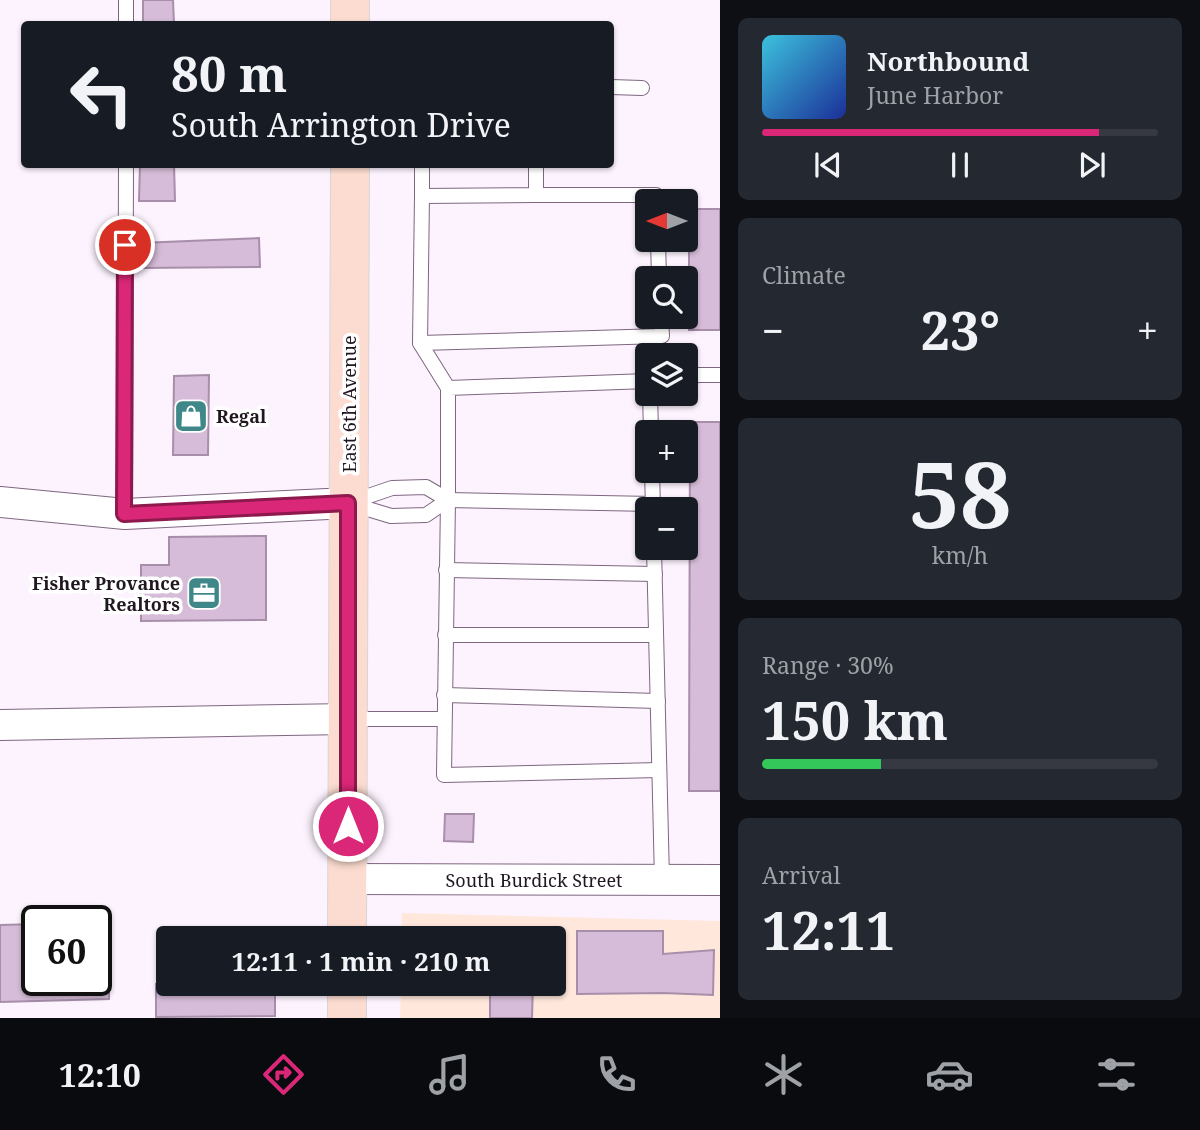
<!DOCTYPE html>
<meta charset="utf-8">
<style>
:root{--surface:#171b24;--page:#242831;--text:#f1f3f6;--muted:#9ea1a6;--line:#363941;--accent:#db2777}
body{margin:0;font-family:"Noto Serif",serif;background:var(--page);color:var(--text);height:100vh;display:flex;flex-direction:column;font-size:26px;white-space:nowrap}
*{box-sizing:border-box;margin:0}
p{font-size:23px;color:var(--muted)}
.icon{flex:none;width:38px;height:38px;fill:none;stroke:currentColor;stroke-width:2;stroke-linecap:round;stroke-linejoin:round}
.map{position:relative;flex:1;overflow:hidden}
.details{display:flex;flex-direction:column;gap:18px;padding:18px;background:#0d0f14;width:480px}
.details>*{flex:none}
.banner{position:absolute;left:21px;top:21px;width:593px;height:147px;border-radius:7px;box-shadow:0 2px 5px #0004;background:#171b24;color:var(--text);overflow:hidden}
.needle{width:46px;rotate:270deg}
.tools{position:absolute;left:635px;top:189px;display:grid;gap:14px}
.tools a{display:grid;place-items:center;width:63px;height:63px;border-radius:7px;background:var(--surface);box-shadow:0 2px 5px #0004;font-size:35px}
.speed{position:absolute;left:21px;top:905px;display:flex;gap:14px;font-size:35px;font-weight:700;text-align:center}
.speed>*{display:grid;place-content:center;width:91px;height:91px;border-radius:50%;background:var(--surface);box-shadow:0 2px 5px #0004;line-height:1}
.speed .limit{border:4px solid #111;border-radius:10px;background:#fff;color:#111}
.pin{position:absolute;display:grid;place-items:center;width:60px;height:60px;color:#fff;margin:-30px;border:4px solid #fff;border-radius:50%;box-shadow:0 2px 7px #0007}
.me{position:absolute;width:77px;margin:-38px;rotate:0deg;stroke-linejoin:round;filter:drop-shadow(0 0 5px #0008)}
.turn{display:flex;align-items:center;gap:24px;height:147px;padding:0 35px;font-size:32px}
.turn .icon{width:91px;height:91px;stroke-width:2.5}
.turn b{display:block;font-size:49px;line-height:60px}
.big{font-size:52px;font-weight:700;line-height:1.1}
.details .card{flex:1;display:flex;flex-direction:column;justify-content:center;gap:10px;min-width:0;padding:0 24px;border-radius:10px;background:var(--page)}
.details .dial{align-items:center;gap:0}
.dial b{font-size:91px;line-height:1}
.song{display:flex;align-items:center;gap:21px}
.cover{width:84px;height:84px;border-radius:10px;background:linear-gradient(135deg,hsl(190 70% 55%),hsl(230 70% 35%))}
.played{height:7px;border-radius:4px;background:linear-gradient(90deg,var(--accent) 85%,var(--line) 85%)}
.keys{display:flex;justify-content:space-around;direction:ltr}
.heat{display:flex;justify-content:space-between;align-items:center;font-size:38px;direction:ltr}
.charge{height:10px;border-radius:5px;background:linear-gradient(90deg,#34c759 30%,var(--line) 0)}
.trip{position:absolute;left:156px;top:926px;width:410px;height:70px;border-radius:7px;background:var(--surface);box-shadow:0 2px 5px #0004;font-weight:700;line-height:70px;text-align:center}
.tab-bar{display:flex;height:112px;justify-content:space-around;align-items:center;background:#090b0e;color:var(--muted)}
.tab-bar .icon{width:49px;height:49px}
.tab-bar .active{color:var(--accent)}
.tab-bar b{font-size:32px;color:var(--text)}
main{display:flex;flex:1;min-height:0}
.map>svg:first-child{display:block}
</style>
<main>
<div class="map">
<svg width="721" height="1018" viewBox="0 0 721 1018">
<rect width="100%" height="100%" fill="#fdf3fe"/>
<polygon fill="#ffe7dc" points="402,913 720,921 720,1018 400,1018 401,984 553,984 553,938 401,938"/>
<g fill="#d6bcd8" stroke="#a78ea9" stroke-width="2">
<polygon points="143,0 173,0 174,24 143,24"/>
<polygon points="140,164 174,164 175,201 139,201"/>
<rect x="689" y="209" width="31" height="121"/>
<polygon points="259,238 260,267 139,268 140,243"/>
<polygon points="209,375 208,455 173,455 174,376"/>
<polygon points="690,422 720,422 720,791 689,791"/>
<polygon points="266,536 266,620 141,621 141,565 169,565 169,537"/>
<polygon points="445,814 474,814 473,842 444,841"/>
<polygon points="37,924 37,980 109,980 109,999 0,1002 0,925"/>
<polygon points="577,931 663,931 663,954 714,950 713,995 663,993 577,994"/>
<polygon points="156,984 275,984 275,1016 156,1017"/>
<polygon points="490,984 533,984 532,1018 490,1018"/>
</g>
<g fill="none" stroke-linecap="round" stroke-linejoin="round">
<g stroke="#7e6680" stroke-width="16">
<g id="service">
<polyline points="126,24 126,0"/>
<polyline points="611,87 642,88"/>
<polyline points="422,164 422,196 536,195 536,164"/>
<polyline points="536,195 656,195 656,201"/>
<polyline points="422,196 420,343 662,336 661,317"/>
<polyline points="658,240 659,278"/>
<polyline points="420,343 448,388"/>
<polyline points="686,377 698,375 721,375"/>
<polyline points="648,381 448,388 448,500 444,775 659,770"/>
<polyline points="650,394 651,432"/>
<polyline points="652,471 653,509"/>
<polygon points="426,487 448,500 426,515 391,516 348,503 392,488"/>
<polyline points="448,500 653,504"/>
<polyline points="125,514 126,164"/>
<polyline points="654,548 662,880"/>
<polyline points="446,570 655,574"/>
<polyline points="445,635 656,635"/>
<polyline points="444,695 658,701"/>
<polyline points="349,719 444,719"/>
</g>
</g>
<g stroke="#7e6680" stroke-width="32">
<g id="minor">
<polyline points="0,502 125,514 348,503"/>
<polyline points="0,725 348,719"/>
<polyline points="348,879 721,880"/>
</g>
</g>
<g stroke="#d7d5d7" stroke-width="40">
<g id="primary">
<polyline points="350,24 350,0"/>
<polyline points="347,938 350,164"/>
<polyline points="347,1018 347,984"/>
</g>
</g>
<use href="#service" stroke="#fff" stroke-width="14"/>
<use href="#minor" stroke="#fff" stroke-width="30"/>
<use href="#primary" stroke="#fcdcd0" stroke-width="38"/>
</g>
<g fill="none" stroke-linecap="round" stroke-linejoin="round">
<g stroke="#8e194d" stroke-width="18">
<polyline id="route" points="125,245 124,514 348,503 348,826"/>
</g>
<use href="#route" stroke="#db2777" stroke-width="12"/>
</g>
<defs>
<g id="shop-square" transform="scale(1.75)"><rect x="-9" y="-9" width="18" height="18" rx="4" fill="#3f8789" stroke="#fff"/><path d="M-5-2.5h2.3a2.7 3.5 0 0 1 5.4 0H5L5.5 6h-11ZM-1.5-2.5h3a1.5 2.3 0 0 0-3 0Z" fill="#fff"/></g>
<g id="office-square" transform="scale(1.75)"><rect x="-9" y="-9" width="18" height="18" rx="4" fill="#3f8789" stroke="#fff"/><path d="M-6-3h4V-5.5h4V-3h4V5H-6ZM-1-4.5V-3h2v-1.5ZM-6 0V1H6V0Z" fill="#fff"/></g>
</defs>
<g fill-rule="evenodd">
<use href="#shop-square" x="191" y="416"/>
<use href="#office-square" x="204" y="593"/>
</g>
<g text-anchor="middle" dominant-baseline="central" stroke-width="7" stroke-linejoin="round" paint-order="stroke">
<g font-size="18" fill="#201721" stroke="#fff">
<text transform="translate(349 404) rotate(-90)">East 6th Avenue</text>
<text x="534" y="880">South Burdick Street</text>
</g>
<g font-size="18" font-weight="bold" fill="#201721" stroke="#fff" text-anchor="start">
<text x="216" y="416">Regal</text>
<text x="180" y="583" text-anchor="end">Fisher Provance<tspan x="180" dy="21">Realtors</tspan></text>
</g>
</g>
</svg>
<div class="tools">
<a><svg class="needle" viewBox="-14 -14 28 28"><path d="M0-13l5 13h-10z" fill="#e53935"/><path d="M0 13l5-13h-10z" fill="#9ea1a6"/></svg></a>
<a><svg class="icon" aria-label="search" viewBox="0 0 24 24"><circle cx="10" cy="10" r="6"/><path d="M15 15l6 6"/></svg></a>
<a><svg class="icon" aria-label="layers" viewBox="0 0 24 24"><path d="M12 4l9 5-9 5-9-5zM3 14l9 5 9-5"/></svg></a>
<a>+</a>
<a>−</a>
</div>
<div class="speed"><div class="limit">60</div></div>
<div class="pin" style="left:125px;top:245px;background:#d93025"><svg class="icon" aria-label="arrive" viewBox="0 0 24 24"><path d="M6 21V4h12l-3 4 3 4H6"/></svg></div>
<svg class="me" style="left:348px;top:826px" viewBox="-20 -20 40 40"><circle r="17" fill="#db2777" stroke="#fff" stroke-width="3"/><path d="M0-11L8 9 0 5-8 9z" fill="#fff"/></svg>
<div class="trip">12:11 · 1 min · 210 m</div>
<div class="banner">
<div class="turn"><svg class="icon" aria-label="left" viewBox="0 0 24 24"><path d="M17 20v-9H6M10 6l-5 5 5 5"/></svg><div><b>80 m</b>South Arrington Drive</div></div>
</div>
</div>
<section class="details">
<div class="card">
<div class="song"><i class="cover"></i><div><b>Northbound</b><p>June Harbor</p></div></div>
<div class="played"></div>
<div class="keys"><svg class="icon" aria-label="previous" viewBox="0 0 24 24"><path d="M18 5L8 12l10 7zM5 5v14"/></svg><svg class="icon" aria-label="pause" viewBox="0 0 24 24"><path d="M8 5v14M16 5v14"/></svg><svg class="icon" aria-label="next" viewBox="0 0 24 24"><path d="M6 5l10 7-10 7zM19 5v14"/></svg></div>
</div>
<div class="card"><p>Climate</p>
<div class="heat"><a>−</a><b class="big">23°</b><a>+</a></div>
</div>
<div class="card dial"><b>58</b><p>km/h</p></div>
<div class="card"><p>Range · 30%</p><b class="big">150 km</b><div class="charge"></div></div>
<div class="card"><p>Arrival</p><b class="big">12:11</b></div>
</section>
</main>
<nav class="tab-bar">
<b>12:10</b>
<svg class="icon active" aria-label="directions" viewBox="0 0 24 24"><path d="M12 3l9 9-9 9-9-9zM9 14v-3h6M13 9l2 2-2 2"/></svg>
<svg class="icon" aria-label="music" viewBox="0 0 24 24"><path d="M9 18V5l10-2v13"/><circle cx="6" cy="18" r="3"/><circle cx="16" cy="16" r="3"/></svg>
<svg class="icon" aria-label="phone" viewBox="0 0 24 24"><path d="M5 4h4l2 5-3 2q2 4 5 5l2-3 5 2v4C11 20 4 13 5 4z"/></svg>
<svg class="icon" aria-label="climate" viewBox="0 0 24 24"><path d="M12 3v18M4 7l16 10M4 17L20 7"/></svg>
<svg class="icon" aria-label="car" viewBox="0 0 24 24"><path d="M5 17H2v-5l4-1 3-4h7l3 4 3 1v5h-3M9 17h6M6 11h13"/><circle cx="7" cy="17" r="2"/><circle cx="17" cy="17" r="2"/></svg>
<svg class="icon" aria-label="filters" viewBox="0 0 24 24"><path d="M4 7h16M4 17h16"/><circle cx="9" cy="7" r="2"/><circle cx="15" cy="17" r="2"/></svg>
</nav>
